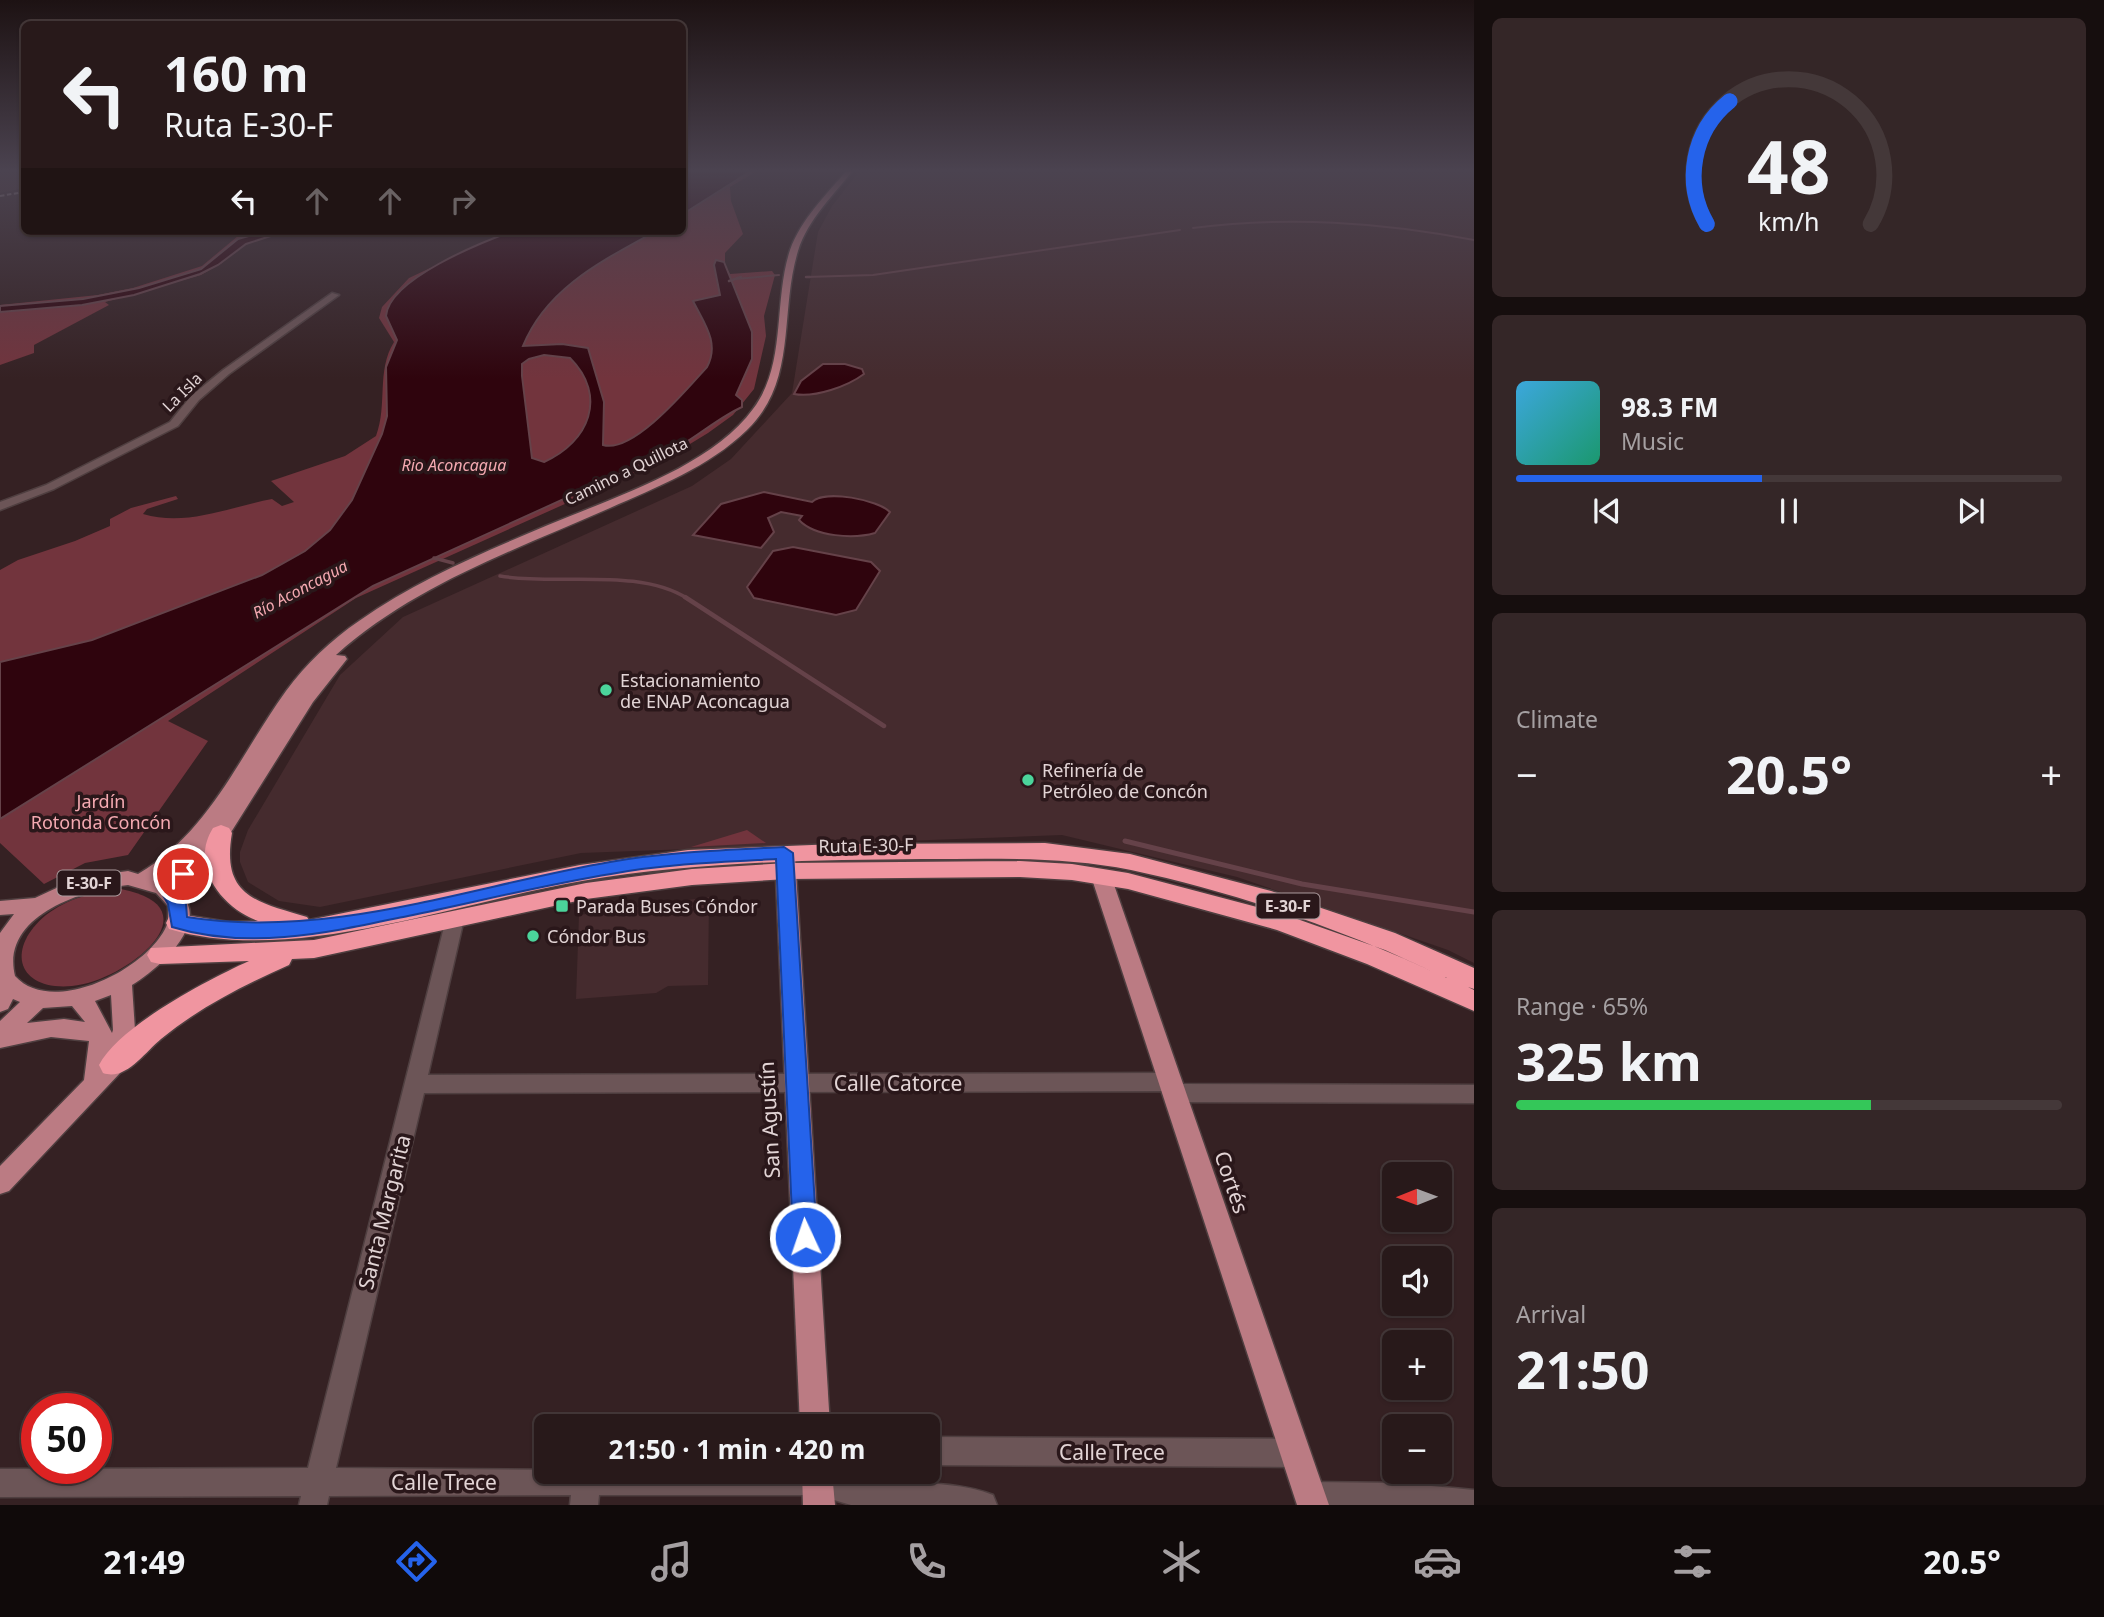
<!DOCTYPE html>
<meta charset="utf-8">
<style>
:root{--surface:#28191a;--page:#342627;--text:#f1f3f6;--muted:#a5a0a2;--line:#443839;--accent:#2563eb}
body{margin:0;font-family:"Noto Sans",sans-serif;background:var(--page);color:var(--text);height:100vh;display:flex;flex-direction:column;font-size:26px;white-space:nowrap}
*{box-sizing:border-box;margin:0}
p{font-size:23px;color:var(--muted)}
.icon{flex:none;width:38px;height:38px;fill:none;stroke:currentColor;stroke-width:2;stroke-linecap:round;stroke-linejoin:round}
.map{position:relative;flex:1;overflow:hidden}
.drawer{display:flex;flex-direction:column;gap:18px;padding:18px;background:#160e0e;width:630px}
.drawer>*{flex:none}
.banner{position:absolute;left:21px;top:21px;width:665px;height:214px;border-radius:10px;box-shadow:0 2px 5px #0004,0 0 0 2px var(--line);background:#28191a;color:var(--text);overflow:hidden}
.needle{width:46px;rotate:269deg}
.buttons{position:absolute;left:1382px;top:1162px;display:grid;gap:14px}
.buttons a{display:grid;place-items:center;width:70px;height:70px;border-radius:10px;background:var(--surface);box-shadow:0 2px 5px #0004,0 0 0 2px var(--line);font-size:35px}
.speed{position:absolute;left:21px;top:1393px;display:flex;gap:14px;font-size:35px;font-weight:700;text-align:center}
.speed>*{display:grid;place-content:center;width:91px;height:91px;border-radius:50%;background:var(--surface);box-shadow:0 2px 5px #0004,0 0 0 2px var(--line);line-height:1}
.speed .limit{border:10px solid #d22;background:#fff;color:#111}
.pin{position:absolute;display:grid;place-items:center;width:60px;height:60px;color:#fff;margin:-30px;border:4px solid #fff;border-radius:50%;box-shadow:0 2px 7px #0007}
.me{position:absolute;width:77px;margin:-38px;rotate:357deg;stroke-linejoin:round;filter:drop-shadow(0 0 5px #0008)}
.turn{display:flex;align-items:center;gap:24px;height:147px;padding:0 28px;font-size:32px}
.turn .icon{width:91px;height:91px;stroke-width:2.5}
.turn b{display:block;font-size:49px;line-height:60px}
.lanes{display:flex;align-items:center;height:66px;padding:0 28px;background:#0003;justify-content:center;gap:35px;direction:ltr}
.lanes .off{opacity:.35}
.big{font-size:52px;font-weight:700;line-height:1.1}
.drawer .card{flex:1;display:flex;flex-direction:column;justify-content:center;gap:10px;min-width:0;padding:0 24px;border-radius:10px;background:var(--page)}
.drawer .dial{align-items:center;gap:0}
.dial svg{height:182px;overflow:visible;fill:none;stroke:var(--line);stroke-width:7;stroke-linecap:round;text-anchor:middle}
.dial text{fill:var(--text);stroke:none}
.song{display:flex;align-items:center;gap:21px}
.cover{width:84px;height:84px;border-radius:10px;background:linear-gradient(135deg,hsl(200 70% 55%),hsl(160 70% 35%))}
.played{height:7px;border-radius:4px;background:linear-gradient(90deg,var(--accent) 45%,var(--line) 45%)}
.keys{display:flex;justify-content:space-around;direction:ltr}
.heat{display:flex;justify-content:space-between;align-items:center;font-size:38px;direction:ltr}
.charge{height:10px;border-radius:5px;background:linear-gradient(90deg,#34c759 65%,var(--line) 0)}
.trip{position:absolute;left:534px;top:1414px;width:406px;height:70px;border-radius:10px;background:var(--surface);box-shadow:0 2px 5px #0004,0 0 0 2px var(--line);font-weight:700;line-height:70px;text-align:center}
.menu{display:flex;height:112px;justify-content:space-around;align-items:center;background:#100a0a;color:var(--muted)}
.menu .icon{width:49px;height:49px}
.menu .on{color:var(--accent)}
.menu b{font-size:32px;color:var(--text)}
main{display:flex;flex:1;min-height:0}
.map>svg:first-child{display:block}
</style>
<main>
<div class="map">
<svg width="1474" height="1505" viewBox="0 0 1474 1505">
<rect width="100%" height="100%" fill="#352123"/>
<g fill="#452b2e">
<polygon points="0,169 24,169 24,188 0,193"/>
<polygon points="861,169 1474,169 1474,963 1448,950 1237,877 1062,835 581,853 320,907 279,901 248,882 240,862 240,852 248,830 340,675 403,617 692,486 731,459 792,393 818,232 832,206"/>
<polygon points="709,897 708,985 668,986 656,993 576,999 579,915"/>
</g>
<g fill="#72343d">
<path d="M683,169h77l-30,18 1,14 12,33 -18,19v12l5,9 42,-3 3,4 -11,41 2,20 -12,53 -21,26 -25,18 -41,25 -311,140 -188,123 40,20 -80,114 -43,8 -41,21 -44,-41v-273l18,-10 57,-19 35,-15v-7l21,-11 45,-12 2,3 -31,10 -4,5c44,13 86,-7 129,-15l10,7 12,-4 -23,-21 74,-25 31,-20c12,-32 0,-65 18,-94l-15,-24 3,-11 27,-29 100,-47h173z"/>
<polygon points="260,231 274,232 230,251 222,263 201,275 105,302 109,305 34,345 34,353 0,365 0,305 98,295 133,288 202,266 238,236"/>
<polygon points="747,830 766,843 691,847"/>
<path d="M121,889c97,19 5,92 -49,97 -55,5 -67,-37 -26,-71 22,-17 48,-23 75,-26z"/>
</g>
<g fill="#2f040d" stroke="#654249" stroke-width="2" fill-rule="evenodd">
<polygon points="683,169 754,169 683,214"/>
<polygon points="266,231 280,233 246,244 218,265 200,274 134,295 82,305 0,312 0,306 83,299 139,288 201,269 238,239"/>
<path d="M513,231h143c-52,29 -109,56 -133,115l39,-2 26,4 16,54 -1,43c30,9 84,-56 104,-78 13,-24 -3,-44 -14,-66l27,-6 -6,-30 2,-5 8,2 28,70v27l-16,36 6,5v7c-22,10 -40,26 -62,39l-307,140 -373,233v-157l92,-22 170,-65 43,-24 25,-21 22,-30 30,-66 5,-18 -1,-49 11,-27 -11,-24c3,-37 96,-74 127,-85zM544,355l26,3c38,38 19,84 -26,104l-12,-4 -10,-82v-12l7,-5z"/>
<path d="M823,364h22l17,5 2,5c-16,12 -49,24 -70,20l7,-13z"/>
<path d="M764,492l48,10c13,-13 66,-2 78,10l-15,21c-21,6 -60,4 -76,-13l3,-4 -21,-4 -13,6 6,14 -13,16 -68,-13 28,-31z"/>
<polygon points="793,547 871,562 880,571 856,610 836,615 754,598 747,587 773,551"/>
</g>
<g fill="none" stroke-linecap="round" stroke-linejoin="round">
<g stroke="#654249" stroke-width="2">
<path d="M1193,228c96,-12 186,-6 281,12"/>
<polyline points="806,277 873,275 1180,230"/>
<polyline points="736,279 779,275"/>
</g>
<g stroke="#654249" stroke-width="2.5">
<polyline points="806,277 810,277"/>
<polyline points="729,281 741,277"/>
</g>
<g stroke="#654249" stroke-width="3.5">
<polyline points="434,558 453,563"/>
<path d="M500,576c57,10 139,-9 188,23"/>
</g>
<polyline stroke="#654249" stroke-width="4.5" points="685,597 884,726"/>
<polyline stroke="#654249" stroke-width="5" points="1125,841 1302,884 1474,912"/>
<g stroke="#4f3f40" stroke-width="3">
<g id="minor">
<polygon points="332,293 339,295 229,374 199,400 178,426 54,489 0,510 0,502 46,485 170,422 191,396 223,370"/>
<path d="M455,912l7,2 2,5 -36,156 742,-2 7,3 2,8 295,1v18l-300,-1 -8,-3 -2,-8 -740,2 -88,375 497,4 28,8 17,1 3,-9h28l-4,10c30,2 60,2 88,13l4,10h-146l-34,-10h-218l-1,10h-28l1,-10 -242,1 -2,9h-28l2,-9 -301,1v-28l308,-1 138,-549 2,-5z"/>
<polygon points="928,1437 1296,1439 1306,1443 1310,1453 1306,1463 1296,1467 928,1465"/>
<polygon points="1310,1482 1400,1483 1474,1490 1474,1505 1300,1505 1296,1496 1300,1486"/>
</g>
</g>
<g stroke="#4f3f40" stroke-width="3">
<g id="major">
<path d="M848,169h6c-20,26 -46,50 -56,82 -19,62 0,130 -51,179 -38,37 -90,57 -137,78 -95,42 -196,77 -274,147l9,1 2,3 -34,43 -85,135 -42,49 -4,9c28,31 -27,76 -50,90l3,45 -14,42 -112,119 -9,3v-28l84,-86 5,-39 -38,-4 -51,11v-27l20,-19 -7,-3 -5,10 -8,3v-79l14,-19 -14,1v-14l35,-3 30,-14 26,-8 37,-5 10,3c72,-42 101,-118 148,-183 20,-27 45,-51 73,-70 58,-41 123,-68 189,-96 64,-27 163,-58 205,-116 34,-45 20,-107 37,-159 11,-31 37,-56 58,-81zM180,865l-12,17 -9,-2zM128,885l28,8 12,13c0,7 1,15 -2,21 -20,43 -114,90 -151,49 -15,-61 70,-87 113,-91zM111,995l2,35 -1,3 -17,-32zM72,1006l13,16 -21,-3 -37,4 16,-15z"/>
<polygon points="785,849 792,851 795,856 830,1426 800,1426 775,856 778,851"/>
<polygon points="1101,869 1108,871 1111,876 1329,1505 1297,1505 1091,876 1094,871"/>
<polygon points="802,1472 832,1472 835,1505 803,1505"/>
</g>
</g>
<g stroke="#4f3f40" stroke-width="3">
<path id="highway" d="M221,825l8,3 3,5c-11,63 24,69 75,84l2,3 271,-55 108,-15 149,-6 208,-1 85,11 141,37 124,42 79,35v21l-6,-2 6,3v21l-107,-47 -90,-34 -149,-41 -56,-9 -52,-3 -233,2 -95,6 -106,14 -272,59 -22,1 -3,6c-45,20 -89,42 -128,74 -17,14 -35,42 -58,34l-4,-8c20,-39 110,-86 150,-104l-89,3 -9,-2 -4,-7 4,-7 163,-8 272,-57 106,-14 95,-6 233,-2 52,3 56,9 155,41 102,36 62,28c-101,-47 -208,-85 -316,-108 -69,-14 -140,-11 -209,-11 -114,1 -228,3 -340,22 -125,21 -290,85 -413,48l-3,-6 3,-6 9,-3 51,8 29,-1c-36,-13 -69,-55 -45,-93z"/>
</g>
<use href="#minor" fill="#6c5557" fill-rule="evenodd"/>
<use href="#major" fill="#bb7b83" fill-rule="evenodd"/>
<use href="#highway" fill="#f095a0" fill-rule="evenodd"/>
<polyline stroke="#a69698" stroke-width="2" stroke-dasharray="4.5 2.5" stroke-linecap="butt" points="0,196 24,192"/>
</g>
<linearGradient id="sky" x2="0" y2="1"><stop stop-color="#1d1213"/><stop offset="0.45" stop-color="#4b4350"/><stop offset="1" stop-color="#4b4350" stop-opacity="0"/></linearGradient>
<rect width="1474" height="379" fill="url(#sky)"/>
<path fill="#2563eb" stroke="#184099" stroke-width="2" d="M784,847l9,6 24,384 -3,8 -9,3 -8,-3 -4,-8 -17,-378c-55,3 -110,5 -165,15 -68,11 -135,28 -203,42 -77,16 -158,35 -236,11l-4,-23 -5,-9 14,-26 6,-2 9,7 -11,21 5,9 1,13c142,23 284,-31 423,-55 58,-10 116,-12 174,-15z"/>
<g fill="#4bd49b" stroke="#2a171a" stroke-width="2.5">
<circle cx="606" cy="690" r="7"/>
<circle cx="1028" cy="780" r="7"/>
<rect x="555" y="899" width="14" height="14" rx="3.5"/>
<circle cx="533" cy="936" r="7"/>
</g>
<g text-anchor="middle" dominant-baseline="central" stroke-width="7" stroke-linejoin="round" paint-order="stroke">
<g font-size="16" fill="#e2d4d5" stroke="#2a171a">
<text transform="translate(182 392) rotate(-45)">La Isla</text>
<text transform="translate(626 471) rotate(-26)">Camino a Quillota</text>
</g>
<g font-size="16" font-style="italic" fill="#f4a9b1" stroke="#2a171a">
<text x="454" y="465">Rio Aconcagua</text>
<text transform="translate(300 589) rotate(-28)">Río Aconcagua</text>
</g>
<g fill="#2a171a" stroke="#ab9b9d" stroke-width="2">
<rect x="57.5" y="870.5" width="63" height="25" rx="5"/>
<rect x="1256.5" y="893.5" width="63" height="25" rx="5"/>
</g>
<g font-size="16" font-weight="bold" fill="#e2d4d5">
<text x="89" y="883">E-30-F</text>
<text x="1288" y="906">E-30-F</text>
</g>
<g font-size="18" fill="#e2d4d5" stroke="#2a171a" text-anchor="start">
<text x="620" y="680">Estacionamiento<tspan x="620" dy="21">de ENAP Aconcagua</tspan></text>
<text x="1042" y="770">Refinería de<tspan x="1042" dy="21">Petróleo de Concón</tspan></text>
<text x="576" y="906">Parada Buses Cóndor</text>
<text x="547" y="936">Cóndor Bus</text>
</g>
<g font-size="18" fill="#f4a9b1" stroke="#2a171a">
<text x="101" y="801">Jardín<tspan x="101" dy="21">Rotonda Concón</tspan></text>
</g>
<g font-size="18" fill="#e2d4d5" stroke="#2a171a">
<text transform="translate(866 845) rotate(-1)">Ruta E-30-F</text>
</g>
<g font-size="21" fill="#e2d4d5" stroke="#2a171a">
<text x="898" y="1083">Calle Catorce</text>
<text transform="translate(769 1120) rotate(-93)">San Agustín</text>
<text transform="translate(1232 1182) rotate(71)">Cortés</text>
<text transform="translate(384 1212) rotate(-76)">Santa Margarita</text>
<text x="1112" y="1452">Calle Trece</text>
<text x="444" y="1482">Calle Trece</text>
</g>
</g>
</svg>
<div class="buttons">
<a><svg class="needle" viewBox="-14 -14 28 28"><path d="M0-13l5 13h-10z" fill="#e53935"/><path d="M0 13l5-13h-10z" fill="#a5a0a2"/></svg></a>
<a><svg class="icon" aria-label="sound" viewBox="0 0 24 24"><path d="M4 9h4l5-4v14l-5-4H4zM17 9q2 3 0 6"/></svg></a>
<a>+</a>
<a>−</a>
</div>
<div class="speed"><div class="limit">50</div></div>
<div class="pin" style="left:183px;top:874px;background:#d93025"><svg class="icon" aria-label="arrive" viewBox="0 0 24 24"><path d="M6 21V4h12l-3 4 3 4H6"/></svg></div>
<svg class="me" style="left:805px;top:1237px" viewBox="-20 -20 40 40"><circle r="17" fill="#2563eb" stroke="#fff" stroke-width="3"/><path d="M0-11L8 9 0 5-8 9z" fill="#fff"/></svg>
<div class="trip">21:50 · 1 min · 420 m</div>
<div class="banner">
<div class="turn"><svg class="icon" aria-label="left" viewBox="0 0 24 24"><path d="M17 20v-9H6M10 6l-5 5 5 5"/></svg><div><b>160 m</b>Ruta E-30-F</div></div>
<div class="lanes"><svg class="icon" aria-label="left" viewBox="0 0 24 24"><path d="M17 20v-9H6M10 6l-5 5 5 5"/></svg><svg class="icon off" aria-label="ahead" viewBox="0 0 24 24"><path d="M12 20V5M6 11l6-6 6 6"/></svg><svg class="icon off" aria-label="ahead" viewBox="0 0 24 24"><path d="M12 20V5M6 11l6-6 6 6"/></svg><svg class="icon off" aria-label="right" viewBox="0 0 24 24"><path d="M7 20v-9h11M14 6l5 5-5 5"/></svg></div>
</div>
</div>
<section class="drawer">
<div class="card dial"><svg viewBox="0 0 100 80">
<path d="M14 69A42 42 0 1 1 86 69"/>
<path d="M14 69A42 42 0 0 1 24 15" stroke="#2563eb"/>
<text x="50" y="56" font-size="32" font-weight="700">48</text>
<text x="50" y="72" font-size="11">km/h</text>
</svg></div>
<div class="card">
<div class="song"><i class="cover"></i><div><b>98.3 FM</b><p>Music</p></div></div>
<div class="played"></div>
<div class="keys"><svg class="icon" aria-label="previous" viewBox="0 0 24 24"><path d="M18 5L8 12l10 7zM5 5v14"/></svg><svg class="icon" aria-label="pause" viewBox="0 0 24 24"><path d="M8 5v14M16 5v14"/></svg><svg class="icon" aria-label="next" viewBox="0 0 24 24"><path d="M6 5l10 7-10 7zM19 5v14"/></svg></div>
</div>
<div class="card"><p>Climate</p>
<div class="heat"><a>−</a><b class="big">20.5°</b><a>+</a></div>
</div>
<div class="card"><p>Range · 65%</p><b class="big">325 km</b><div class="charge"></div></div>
<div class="card"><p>Arrival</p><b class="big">21:50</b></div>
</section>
</main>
<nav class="menu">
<b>21:49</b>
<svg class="icon on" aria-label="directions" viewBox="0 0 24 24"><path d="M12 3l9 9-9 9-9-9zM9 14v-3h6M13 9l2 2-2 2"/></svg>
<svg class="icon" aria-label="music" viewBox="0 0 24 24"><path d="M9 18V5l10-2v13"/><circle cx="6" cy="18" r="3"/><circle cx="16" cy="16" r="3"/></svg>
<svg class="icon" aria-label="phone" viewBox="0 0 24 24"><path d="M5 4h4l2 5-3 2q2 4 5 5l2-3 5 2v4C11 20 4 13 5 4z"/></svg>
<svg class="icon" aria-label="climate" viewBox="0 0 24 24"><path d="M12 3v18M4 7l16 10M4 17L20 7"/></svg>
<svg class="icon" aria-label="car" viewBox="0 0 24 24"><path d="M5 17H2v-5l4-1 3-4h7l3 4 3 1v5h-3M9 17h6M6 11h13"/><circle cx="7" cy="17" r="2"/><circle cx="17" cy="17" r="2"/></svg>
<svg class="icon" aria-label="filters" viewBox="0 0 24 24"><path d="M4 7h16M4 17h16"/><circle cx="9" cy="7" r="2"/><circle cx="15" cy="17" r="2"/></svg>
<b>20.5°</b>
</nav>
